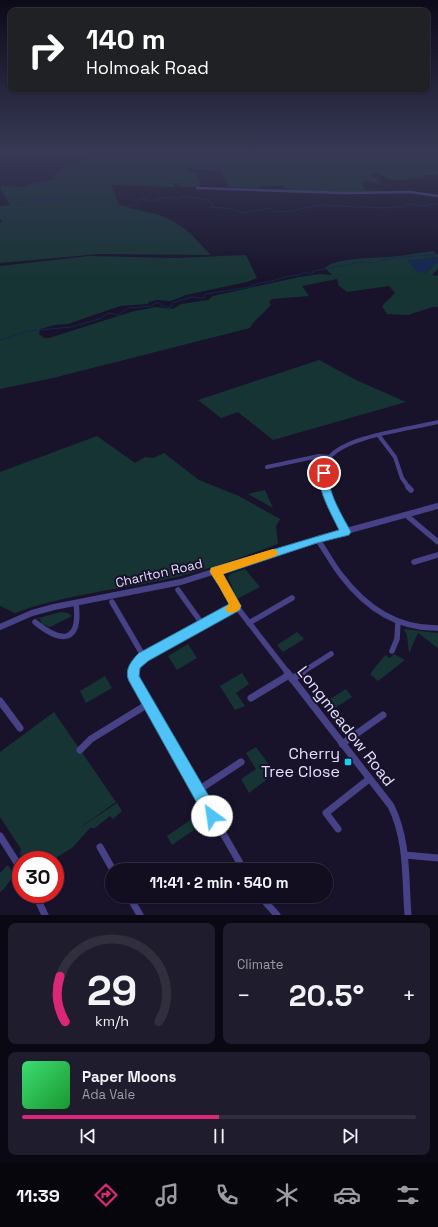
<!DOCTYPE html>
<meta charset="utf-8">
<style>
:root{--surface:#120e20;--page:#1f1c2d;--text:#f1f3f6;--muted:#9c9ca5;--line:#312e3e;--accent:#db2777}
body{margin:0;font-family:"Space Grotesk",sans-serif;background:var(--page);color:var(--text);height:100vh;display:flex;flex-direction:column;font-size:15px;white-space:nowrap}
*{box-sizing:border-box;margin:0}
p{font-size:13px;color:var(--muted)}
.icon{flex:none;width:22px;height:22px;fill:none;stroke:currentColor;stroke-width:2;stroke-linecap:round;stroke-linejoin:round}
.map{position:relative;height:915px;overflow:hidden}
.panel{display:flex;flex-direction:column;gap:8px;padding:8px;background:#0a0812;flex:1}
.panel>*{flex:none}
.hud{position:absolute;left:8px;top:8px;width:422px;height:84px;border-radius:8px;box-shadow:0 1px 3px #0004,0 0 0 1px var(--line);background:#202124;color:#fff;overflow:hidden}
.speed{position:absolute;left:12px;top:851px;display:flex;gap:8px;font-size:20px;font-weight:700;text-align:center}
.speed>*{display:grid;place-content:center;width:52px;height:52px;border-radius:50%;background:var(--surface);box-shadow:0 1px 3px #0004,0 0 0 1px var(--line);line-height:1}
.speed .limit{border:6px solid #d22;background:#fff;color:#111}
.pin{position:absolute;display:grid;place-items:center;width:34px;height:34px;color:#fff;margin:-17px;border:2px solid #fff;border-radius:50%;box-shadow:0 1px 4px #0007}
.me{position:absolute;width:44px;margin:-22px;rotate:329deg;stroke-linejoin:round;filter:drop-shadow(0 0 3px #0008)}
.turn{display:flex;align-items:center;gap:14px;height:84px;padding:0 12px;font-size:18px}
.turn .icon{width:52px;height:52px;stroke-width:2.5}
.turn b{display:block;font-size:28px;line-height:34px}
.big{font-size:30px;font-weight:700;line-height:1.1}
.panel .tile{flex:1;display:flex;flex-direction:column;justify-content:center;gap:6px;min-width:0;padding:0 14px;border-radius:8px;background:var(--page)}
.panel .dial{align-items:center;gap:0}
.dial svg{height:104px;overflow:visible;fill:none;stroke:var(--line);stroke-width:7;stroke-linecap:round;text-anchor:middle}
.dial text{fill:var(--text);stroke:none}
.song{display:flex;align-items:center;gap:12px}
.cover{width:48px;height:48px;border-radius:6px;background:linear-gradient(135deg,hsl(140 70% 55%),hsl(130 70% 35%))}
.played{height:4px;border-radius:2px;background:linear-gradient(90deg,var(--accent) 50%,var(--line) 50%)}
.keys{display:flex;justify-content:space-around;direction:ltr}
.heat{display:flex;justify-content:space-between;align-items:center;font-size:22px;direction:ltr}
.panel .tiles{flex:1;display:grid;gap:8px;grid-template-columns:1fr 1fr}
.tile:last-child{grid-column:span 2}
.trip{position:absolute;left:105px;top:863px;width:228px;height:40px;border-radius:20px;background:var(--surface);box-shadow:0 1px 3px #0004,0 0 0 1px var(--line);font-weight:700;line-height:40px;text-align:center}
.tabs{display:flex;height:64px;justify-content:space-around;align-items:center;background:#07060d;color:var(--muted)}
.tabs .icon{width:28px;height:28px}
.tabs .active{color:var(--accent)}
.tabs b{font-size:18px;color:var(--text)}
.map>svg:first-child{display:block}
</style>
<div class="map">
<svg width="438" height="915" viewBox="0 0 438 915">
<rect width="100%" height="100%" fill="#18132b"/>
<g fill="#163434">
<path d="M100,153h338v22h-17l2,3h-15l-2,2c-4,0 -10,1 -14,0 -9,-3 -12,-9 -22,-6l11,9 -10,-2 -10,1 6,10h-33l-50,-3 -1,-3h-23l-1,2 -30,-1 -8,-17h-2l-1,1 -30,-3 1,4h6l5,9 -1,6h-18l-3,-4 -5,1 2,3 -64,-2 8,20c18,6 38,7 54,16 15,8 26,22 38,34l-111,-1 -100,9v-40l3,-2 -3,-2v-13l10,-1 -10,-17 3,-2 21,1 9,-4 23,-4 -3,-2 11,-11 36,-12z"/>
<path d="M433,251l5,4v4l-2,-2 -28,4 17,12 13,-11v7l-6,6 6,1v31h-5l-25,8 -21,-1 -5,-8 13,-13 -6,-7 -42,6 -8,-6 -2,-7 -35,7 7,10 -37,3 -3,3 2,3 -18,18 -3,5 -197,50 -53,11v-123l89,-10 87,2 70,-3 11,23 -10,4 -61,13 -15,6 -13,-1 -9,2 -1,2 -28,2 -52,18 -13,1 -15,4 -1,5 5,4h5l82,-26 24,-5 18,2 8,-5 27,-4 5,-4 86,-19 21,-3 12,1 -7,-7c9,-10 48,-10 62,-11 16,-1 31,-4 46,-6z"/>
<polygon points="319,360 358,381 406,402 273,440 238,412 221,418 198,400"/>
<path d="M97,436l38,27 10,-6 8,1 11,-5 35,27 40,16 41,23 -4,7 2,18c-36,13 -73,27 -111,35 -51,11 -103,16 -152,34l-15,-7v-134z"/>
<polygon points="265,490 273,508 248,494"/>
<polygon points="245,569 260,587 237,599 228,577 232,573"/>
<polygon points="61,612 68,613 72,616 50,627 42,624 40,619 35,619"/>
<polygon points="404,629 438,633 438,648 418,633 409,653 407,636"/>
<polygon points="297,632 304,639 283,652 277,645"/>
<polygon points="188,644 197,658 177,670 168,656"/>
<polygon points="394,654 405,660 378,681 370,674 385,655 390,658"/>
<polygon points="242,673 249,684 236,693 245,706 235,710 220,686"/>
<polygon points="105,676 112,688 86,703 80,691"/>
<polygon points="346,689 352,697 330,711 324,703"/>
<polygon points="54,712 116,802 75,831 117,803 122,811 113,819 110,816 95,828 90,828 72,848 52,860 24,860 20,854 21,849 0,817 0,752"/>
<polygon points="256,747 275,773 249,793 241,779 256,769 246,753"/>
<polygon points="196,816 201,825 172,845 167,836"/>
<polygon points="8,865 14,875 4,889 0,892 0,873"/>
</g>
<polygon fill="#13274f" points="436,257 438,259 438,262 425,273 417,272 408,261"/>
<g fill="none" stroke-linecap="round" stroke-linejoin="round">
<g stroke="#13274f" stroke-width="1">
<path d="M15,205l26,-5 13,1 -3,-3 24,-3 33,3c6,8 20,11 29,6l-2,-3 12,-3 -1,3c11,2 21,-8 31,-2l5,-3 25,4 6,4 -3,3 22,2 10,4 29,-5 4,4 16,-1 28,-6 62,3 20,-1 6,-3 18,2 4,-2h9"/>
<path d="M0,340l28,-9 43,-4 28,-8 10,-6 9,2 10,-7 24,-2 3,-3h5l2,3 9,2 1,-5 20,-6 12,1 2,-4 44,-7c7,-5 13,-4 22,-6 10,-3 17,-6 28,-6l3,-3 9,2 1,-3 48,-9 13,1 12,-4 52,-5"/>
</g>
<polyline stroke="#474186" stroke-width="2.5" points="197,188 345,193 410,192 438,196"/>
<g stroke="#474186" stroke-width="4">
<polyline points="379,436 395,457 402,478 409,488"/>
<polyline points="267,467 319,456 330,457"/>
<path d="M325,488c-2,-10 -2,-21 4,-30 16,-22 82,-29 109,-36"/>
</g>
<g stroke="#474186" stroke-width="5.5">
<polyline points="325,487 332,507 346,532"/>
<polyline points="408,487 411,490"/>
<polyline points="406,515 438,542"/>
<path d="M317,539c9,12 15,25 24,36 25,33 56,54 97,53"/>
<polyline points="414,562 438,555"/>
<polyline points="215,572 223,582 236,606 288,673"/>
<polyline points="178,590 203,625"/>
<polyline points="112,602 144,657"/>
<path d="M35,622c27,22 46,21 41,-19"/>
<polyline points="249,623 292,598"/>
<polyline points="392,651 397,639 398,622"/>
<polyline points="133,673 135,666 144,657 236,606"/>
<polyline points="301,673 331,654"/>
</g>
<g stroke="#474186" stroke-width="7">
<polyline points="133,672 133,677 244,870"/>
<path d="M287,672l104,134c17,35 14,71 17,109"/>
<polyline points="292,679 303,672"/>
<polyline points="251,698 289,675"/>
<polyline points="0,701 20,728"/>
<polyline points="342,744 383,715"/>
<polyline points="80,750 91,739 148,704"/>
<polyline points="197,791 241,762"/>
<polyline points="338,829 326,813 369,779"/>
<polyline points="0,836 21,869"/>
<polyline points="100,847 113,870"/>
<polyline points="405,855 438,858"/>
<polyline points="35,894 45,915"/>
<polyline points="129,896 140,915"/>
<polyline points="260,896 277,915"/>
</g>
<polyline stroke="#474186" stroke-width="6" points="0,627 32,613 54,607 181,582 317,539 438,506"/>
</g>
<linearGradient id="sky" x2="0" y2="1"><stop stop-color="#0d0a18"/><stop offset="0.54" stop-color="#373955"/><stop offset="1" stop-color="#373955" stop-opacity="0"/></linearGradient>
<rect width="438" height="281" fill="url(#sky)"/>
<path fill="#4fc3f7" stroke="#337fa1" d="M324,470l5,3c-3,17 14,44 22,59l-2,3 -32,8 -94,31 18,32 -1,4 -92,51 -8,7 -1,8 78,134 2,6 -2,5 -5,2 -5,-2 -78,-140c-5,-11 2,-20 10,-28l90,-49 -10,-18 -9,-14 1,-4 128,-38c-6,-13 -25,-45 -18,-59z"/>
<path fill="#f59e0b" d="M273,549l3,1 2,3 -2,3 -53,18 18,32c-2,6 -8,8 -14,6l-2,-3 4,-5 -10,-18 -9,-14 1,-4z"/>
<rect fill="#17cff1" stroke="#18132b" stroke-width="1.5" x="344" y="758" width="8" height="8" rx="2"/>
<g text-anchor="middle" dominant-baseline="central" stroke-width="4" stroke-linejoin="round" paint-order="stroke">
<g font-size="13" fill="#e4dffd" stroke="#18132b">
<text transform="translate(159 573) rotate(-13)">Charlton Road</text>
</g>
<g font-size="16" fill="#e4dffd" stroke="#18132b">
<text transform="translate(346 726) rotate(52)">Longmeadow Road</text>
</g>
<g font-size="16" fill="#e4dffd" stroke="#18132b" text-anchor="end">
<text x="340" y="753">Cherry<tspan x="340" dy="18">Tree Close</tspan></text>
</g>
</g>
</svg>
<div class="speed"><div class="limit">30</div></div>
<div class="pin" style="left:324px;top:473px;background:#d93025"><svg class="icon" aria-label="arrive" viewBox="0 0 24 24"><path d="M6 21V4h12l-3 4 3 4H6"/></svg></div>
<svg class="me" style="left:212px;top:816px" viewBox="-20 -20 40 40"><circle r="19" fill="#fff"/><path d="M0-13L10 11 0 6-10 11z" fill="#4fc3f7"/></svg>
<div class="trip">11:41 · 2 min · 540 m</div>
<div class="hud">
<div class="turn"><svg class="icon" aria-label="right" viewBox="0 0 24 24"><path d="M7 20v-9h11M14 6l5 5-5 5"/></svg><div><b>140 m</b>Holmoak Road</div></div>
</div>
</div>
<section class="panel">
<div class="tiles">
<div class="tile dial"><svg viewBox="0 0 100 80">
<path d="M14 69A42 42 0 1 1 86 69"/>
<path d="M14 69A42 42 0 0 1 10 34" stroke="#db2777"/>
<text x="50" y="56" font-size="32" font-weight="700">29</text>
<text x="50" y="72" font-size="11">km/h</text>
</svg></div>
<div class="tile"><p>Climate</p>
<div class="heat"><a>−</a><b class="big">20.5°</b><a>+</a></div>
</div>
<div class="tile">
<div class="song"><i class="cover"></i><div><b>Paper Moons</b><p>Ada Vale</p></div></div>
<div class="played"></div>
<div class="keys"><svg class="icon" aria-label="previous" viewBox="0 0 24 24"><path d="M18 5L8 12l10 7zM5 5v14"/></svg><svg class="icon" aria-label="pause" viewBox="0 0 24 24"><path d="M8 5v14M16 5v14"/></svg><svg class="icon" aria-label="next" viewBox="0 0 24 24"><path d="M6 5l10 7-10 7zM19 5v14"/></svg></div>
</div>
</div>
</section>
<nav class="tabs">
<b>11:39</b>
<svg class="icon active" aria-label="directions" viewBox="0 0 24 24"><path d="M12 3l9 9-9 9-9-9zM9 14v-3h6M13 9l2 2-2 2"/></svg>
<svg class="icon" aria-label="music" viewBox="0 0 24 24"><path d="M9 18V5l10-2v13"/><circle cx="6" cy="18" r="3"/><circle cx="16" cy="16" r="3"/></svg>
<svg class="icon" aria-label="phone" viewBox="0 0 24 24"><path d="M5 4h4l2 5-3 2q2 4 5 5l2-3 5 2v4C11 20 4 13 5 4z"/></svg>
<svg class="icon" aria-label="climate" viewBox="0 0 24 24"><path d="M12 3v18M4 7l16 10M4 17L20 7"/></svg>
<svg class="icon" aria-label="car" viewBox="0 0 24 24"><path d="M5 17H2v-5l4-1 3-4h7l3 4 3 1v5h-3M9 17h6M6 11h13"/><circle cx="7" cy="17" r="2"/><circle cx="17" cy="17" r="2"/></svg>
<svg class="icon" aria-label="filters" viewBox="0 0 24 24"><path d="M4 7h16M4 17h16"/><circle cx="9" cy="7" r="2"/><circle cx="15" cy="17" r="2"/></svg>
</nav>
